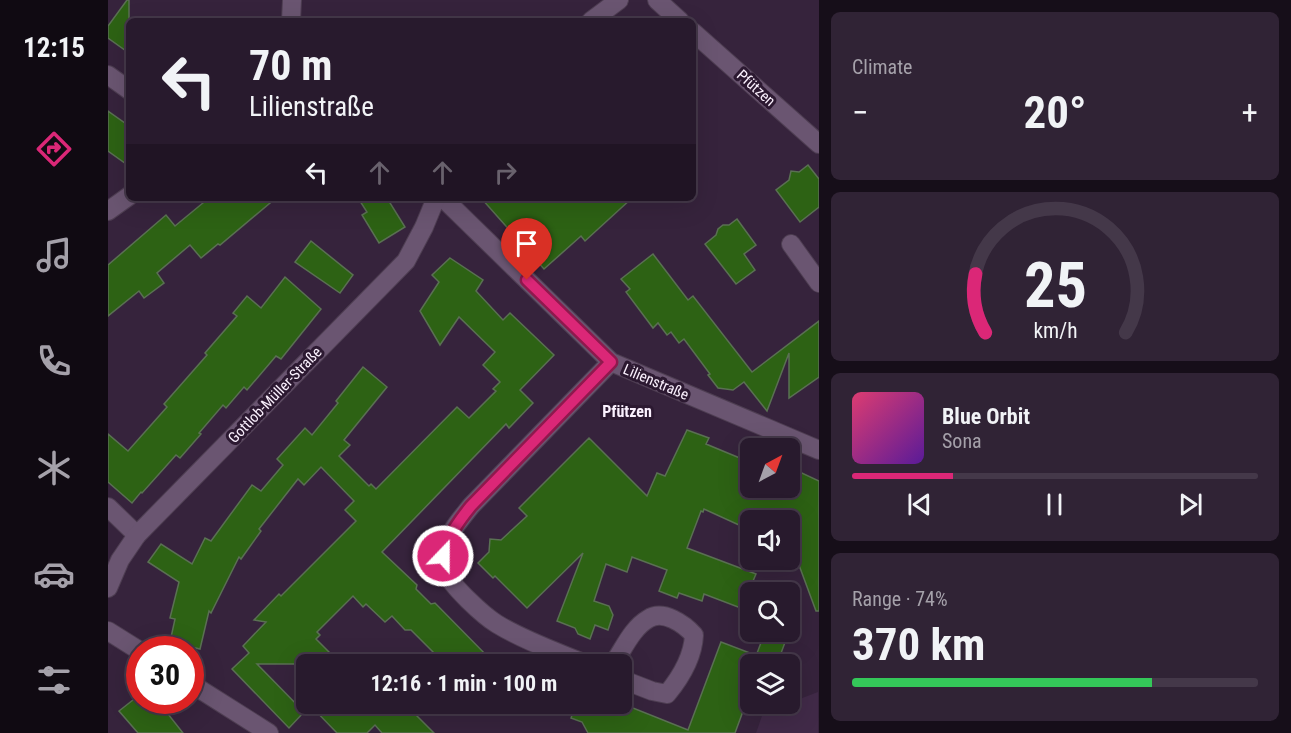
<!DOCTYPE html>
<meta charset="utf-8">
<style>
:root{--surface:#281a2d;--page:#302335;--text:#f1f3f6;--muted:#a5a1aa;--line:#443849;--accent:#db2777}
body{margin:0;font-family:"Roboto Condensed",sans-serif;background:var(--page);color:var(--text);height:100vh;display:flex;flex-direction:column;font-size:22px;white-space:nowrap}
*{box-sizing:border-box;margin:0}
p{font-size:20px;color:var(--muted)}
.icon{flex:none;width:33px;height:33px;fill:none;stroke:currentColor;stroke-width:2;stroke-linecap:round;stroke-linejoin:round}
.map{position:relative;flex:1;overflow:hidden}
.sheet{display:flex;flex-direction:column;gap:12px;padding:12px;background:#160e19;width:472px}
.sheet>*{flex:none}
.hud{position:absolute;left:18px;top:18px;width:570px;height:183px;border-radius:9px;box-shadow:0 6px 24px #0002,0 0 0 2px var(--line);background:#281a2d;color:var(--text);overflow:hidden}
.needle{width:39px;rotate:41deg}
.fabs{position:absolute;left:632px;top:438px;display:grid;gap:12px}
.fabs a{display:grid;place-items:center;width:60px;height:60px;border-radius:9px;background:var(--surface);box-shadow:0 6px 24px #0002,0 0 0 2px var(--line);font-size:30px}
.speed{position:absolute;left:18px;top:636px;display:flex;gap:12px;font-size:30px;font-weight:700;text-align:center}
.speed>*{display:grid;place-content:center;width:78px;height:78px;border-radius:50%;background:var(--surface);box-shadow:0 6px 24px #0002,0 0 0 2px var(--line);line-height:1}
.speed .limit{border:9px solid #d22;background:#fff;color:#111}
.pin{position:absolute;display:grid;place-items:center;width:51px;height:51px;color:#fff;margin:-62px -26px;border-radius:50% 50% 50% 0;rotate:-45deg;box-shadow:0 0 6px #0007}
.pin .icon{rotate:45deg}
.me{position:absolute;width:66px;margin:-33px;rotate:22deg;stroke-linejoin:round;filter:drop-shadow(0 0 4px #0008)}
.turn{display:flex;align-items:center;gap:21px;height:126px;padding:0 24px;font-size:27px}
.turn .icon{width:78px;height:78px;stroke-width:2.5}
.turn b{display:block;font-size:42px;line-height:51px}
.lanes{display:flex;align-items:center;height:57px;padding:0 24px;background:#0003;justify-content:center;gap:30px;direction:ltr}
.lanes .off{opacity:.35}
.big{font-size:45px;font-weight:700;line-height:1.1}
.sheet .card{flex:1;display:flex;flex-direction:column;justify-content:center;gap:9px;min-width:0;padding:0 21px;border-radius:9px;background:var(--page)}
.sheet .dial{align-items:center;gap:0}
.dial svg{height:156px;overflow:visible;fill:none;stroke:var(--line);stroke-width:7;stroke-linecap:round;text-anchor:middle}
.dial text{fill:var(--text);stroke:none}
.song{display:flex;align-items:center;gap:18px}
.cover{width:72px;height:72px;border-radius:9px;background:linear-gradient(135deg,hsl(340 70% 55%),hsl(270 70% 35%))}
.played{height:6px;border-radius:3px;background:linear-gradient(90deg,var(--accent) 25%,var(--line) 25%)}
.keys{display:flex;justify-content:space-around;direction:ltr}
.heat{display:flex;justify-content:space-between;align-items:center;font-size:33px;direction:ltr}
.charge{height:9px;border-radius:4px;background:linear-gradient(90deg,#34c759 74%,var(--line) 0)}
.trip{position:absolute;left:188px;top:654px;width:336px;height:60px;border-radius:9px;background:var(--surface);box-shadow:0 6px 24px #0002,0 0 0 2px var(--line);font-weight:700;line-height:60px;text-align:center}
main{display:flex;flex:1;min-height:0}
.tab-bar{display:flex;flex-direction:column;width:108px;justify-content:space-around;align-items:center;background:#100a12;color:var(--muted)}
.tab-bar .icon{width:42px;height:42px}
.tab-bar .on{color:var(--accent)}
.tab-bar b{font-size:27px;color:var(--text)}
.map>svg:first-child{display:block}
</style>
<main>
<nav class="tab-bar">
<b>12:15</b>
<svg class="icon on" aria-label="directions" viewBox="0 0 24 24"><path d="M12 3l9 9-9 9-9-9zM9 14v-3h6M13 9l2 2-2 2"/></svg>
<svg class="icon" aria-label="music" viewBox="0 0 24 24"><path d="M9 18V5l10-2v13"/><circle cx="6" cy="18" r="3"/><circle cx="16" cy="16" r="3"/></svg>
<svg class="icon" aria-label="phone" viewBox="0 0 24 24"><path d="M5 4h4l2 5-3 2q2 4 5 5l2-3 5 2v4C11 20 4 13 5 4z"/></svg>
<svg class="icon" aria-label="climate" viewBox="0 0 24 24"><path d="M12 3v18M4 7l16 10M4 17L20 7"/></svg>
<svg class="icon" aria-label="car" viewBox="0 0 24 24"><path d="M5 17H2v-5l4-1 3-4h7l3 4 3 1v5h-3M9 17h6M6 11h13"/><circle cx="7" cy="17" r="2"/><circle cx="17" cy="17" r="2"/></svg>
<svg class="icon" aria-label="filters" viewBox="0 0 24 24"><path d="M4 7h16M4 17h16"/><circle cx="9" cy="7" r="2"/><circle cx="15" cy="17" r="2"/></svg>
</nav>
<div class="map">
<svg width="711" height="733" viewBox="0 0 711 733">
<rect width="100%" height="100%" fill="#36233c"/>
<polygon fill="#412a48" points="710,692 710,733 648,733 655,713"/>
<g fill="#2d6214" stroke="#5a7053" stroke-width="1.5">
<polygon points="19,0 21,0 21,53 0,38 0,26"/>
<polygon points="0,111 21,126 21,166 0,151"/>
<polygon points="700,165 711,179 711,207 692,222 668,190 681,180 683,171 691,172"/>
<polygon points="101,198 168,198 112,245 110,244 93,258 82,245 49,273 56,283 36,298 31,291 0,316 0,265 58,215 67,226"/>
<polygon points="250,198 279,198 297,227 271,243 254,215 259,212"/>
<polygon points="373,198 524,198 477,241 473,236 436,269"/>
<polygon points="629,219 648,245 636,254 647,270 628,284 597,244 608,235 610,229 615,225 621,225"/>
<polygon points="203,241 245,275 232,293 187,262"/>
<polygon points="545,254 580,300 585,296 644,372 711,321 711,377 681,398 681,353 659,411 636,382 625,390 610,388 600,375 602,374 576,339 571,343 563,332 559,335 550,323 545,328 518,292 522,289 513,279"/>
<polygon points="342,258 375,280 368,291 395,320 402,313 446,355 412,390 425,403 401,428 398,424 274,552 309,585 308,589 323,604 327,603 387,664 312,664 325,652 303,630 297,630 284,616 277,622 258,604 255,607 245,596 209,632 212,635 208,639 233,664 149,664 196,712 181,728 124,669 141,653 135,646 158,622 146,620 171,594 173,596 248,521 237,510 246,501 213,467 196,485 190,479 151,529 153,531 133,559 131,557 103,613 101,611 92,649 62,642 67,619 62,618 71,582 40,562 53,544 84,564 97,538 103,541 144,485 153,491 175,465 169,459 197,428 204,435 230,403 228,401 255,367 279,387 236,440 242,445 231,456 261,486 263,484 268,489 349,407 361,418 388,391 385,389 392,382 375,365 387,352 351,317 332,345 312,311 331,282 324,275"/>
<polygon points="177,277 213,309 173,359 168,356 139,390 136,387 118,408 115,405 91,433 93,434 72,458 68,455 34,493 33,492 24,503 0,482 0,434 20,451 59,407 56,404 99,355 97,353 129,316 125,313 139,296 153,308"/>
<polygon points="579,430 601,438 598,444 639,461 638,465 639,466 632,488 681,488 681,467 711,481 711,611 708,611 681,538 681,520 642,520 642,530 596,509 595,512 593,511 579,548 648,574 642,588 646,589 644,592 642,592 642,599 638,610 596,594 594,601 571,593 569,598 551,591 559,570 524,557 519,572 498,564 486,601 501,606 505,615 500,630 487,625 482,639 470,634 467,628 449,621 475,553 419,608 387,576 385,578 370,563 381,552 382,539 393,540 419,516 411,508 481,438 539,496 549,473 557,476"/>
<polygon points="657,632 665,632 679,637 669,664 645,664"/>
<polygon points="613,642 642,653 642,692 627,733 480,733 474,722 463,718 468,704 515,704 580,730"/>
<polygon points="25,700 49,700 75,733 30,733 11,711"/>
<polygon points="201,704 297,704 326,733 274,733 267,725 259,733 229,733"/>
</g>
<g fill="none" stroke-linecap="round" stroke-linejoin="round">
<g stroke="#4e3e52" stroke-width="20">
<g id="minor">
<polyline points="549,0 572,21"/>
<polyline points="183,21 184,0"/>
<polyline points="483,21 511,0"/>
<polyline points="585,32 711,144"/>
<polyline points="0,75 21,90"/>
<polyline points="335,198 503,362 711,450"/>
<polyline points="0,211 21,196"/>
<polyline points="683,244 711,283"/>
<polyline points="0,507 29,535"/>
<polyline points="0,588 12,560 29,535 298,261 316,227 328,198"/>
<polyline points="0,631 32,651"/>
<path d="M478,664c-29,-12 -61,-23 -89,-40 -13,-8 -46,-38 -51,-52 -2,-5 -3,-13 -3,-18 3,-19 17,-34 28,-48l140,-144"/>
<path d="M505,664c10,-14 19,-36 35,-45 15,-10 36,5 46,16 -1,22 -13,42 -27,59l-15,-3 -31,-12"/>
<polyline points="82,683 161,733"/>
</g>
</g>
<use href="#minor" stroke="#6a5571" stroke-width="18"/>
</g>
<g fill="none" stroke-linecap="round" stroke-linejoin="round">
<g stroke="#8e194d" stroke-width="15">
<path id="route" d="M335,556c5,-20 15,-34 28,-50l140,-144 -84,-82"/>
</g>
<use href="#route" stroke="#db2777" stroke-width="10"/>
</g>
<g text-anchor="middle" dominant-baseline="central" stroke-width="6" stroke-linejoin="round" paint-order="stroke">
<g font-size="15" fill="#fbf1fe" stroke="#2c1931">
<text transform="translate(648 88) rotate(42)">Pfützen</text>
<text transform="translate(548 382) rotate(23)">Lilienstraße</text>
<text transform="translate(167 395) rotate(-46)">Gottlob-Müller-Straße</text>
</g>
<g font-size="16" font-weight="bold" fill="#fbf1fe" stroke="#2c1931">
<text x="519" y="411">Pfützen</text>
</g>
</g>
</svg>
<div class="fabs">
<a><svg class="needle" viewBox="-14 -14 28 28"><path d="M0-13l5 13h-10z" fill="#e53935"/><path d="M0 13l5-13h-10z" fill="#a5a1aa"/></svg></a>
<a><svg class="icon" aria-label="sound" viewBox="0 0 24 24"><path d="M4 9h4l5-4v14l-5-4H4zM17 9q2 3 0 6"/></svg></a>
<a><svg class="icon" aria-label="search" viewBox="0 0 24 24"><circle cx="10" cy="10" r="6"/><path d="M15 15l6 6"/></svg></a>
<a><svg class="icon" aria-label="layers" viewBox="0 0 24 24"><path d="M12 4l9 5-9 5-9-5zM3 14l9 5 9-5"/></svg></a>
</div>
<div class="speed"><div class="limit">30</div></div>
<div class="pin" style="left:419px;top:280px;background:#d93025"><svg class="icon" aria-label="arrive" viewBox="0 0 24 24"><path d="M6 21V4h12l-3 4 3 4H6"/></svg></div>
<svg class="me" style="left:335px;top:556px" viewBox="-20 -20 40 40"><circle r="17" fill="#db2777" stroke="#fff" stroke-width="3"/><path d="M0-11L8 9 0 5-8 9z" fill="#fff"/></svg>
<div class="trip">12:16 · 1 min · 100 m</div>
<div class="hud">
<div class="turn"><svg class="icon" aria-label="left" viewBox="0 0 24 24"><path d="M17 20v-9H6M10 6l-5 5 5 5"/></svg><div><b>70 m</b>Lilienstraße</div></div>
<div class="lanes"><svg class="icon" aria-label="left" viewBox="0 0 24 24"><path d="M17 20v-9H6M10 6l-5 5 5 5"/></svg><svg class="icon off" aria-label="ahead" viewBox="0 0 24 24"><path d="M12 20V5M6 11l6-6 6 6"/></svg><svg class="icon off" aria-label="ahead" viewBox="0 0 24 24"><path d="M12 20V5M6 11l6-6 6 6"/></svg><svg class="icon off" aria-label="right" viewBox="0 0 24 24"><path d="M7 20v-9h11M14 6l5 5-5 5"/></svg></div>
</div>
</div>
<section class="sheet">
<div class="card"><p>Climate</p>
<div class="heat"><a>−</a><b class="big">20°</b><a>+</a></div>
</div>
<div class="card dial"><svg viewBox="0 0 100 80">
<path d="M14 69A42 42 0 1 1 86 69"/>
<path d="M14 69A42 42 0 0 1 9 39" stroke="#db2777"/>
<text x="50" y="56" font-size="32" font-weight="700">25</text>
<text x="50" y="72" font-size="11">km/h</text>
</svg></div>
<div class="card">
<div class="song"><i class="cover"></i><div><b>Blue Orbit</b><p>Sona</p></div></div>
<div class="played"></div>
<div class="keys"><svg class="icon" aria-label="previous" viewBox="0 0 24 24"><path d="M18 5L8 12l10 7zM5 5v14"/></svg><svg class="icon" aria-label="pause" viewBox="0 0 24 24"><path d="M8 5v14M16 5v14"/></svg><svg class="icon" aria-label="next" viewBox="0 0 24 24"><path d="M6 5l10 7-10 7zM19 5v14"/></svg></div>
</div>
<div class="card"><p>Range · 74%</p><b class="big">370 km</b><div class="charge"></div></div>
</section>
</main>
